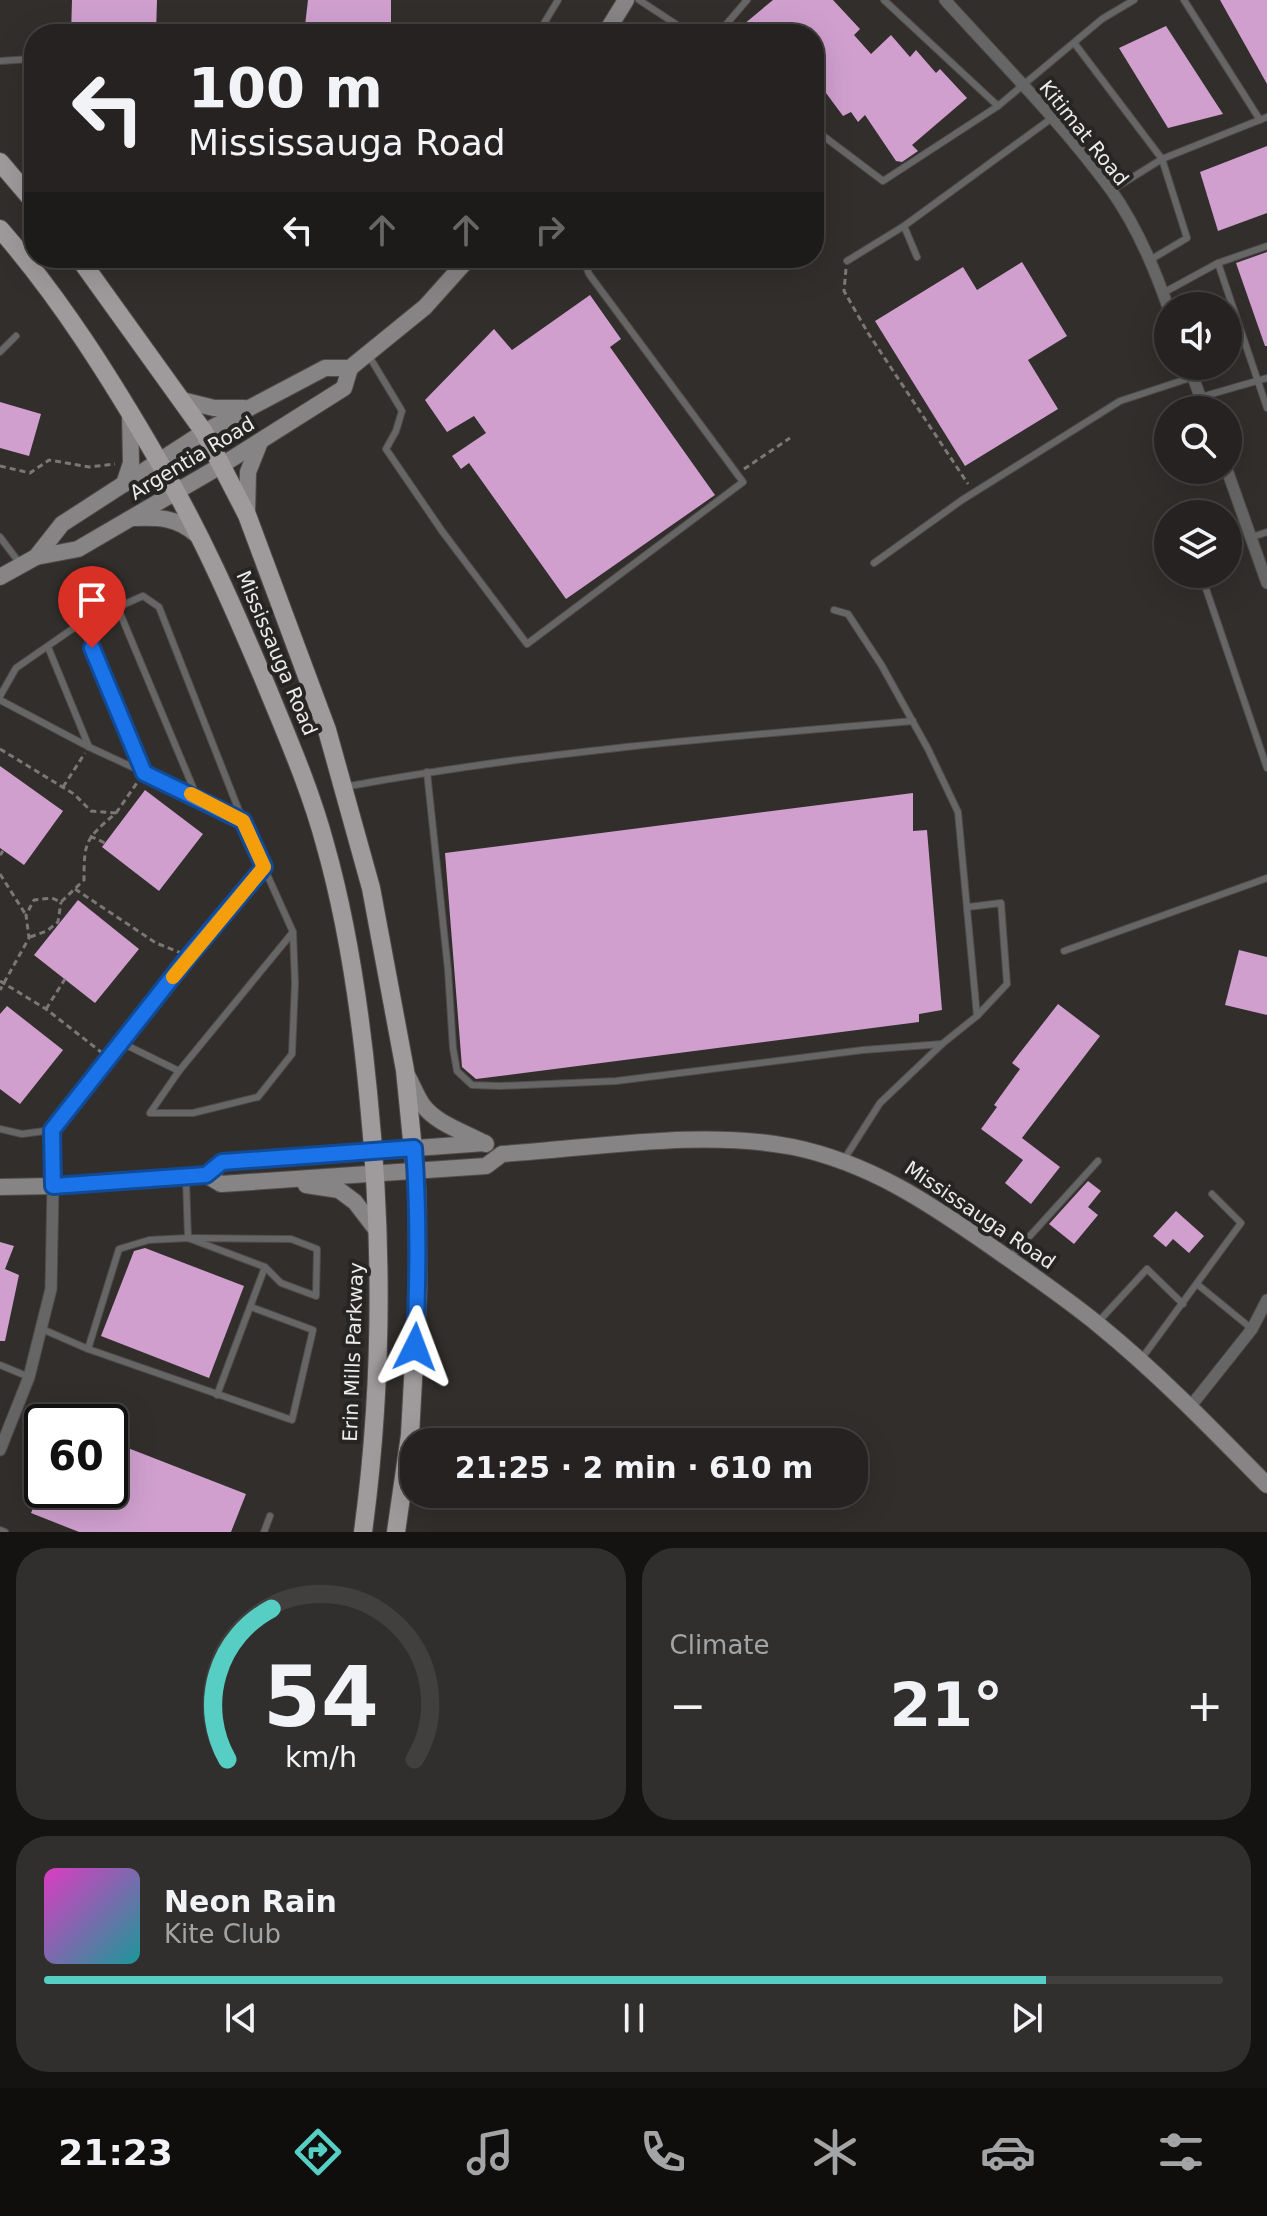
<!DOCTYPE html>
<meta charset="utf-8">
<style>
:root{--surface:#252221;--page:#312f2e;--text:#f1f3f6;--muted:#a3a4a5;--line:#423f3f;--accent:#56cec3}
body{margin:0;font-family:"DejaVu Sans",sans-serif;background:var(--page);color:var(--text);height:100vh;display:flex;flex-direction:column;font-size:30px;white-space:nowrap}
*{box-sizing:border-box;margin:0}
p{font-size:26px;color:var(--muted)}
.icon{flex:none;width:44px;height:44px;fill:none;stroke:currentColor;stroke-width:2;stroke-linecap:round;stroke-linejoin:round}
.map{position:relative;height:1532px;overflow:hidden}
.details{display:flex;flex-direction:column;gap:16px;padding:16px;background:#141312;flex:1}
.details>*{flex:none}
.top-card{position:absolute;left:24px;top:24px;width:800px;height:244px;border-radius:32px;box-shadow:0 8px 32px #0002,0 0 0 2px var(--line);background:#252221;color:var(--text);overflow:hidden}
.tools{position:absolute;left:1154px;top:292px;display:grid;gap:16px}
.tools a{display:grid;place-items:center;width:88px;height:88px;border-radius:50%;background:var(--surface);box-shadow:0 8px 32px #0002,0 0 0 2px var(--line);font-size:40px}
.speed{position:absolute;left:24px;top:1404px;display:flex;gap:16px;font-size:40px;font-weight:700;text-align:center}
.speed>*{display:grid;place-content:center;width:104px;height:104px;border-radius:50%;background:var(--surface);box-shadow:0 8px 32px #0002,0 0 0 2px var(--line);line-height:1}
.speed .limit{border:4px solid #111;border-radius:12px;background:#fff;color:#111}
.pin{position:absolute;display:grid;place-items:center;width:68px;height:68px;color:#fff;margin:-82px -34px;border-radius:50% 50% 50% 0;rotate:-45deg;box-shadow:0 0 8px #0007}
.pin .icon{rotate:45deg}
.me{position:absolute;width:88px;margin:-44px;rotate:3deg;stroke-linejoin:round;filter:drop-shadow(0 0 6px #0008)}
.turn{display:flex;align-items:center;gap:28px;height:168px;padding:0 32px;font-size:36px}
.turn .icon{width:104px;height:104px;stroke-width:2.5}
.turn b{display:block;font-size:56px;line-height:68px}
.lanes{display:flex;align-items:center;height:76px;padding:0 32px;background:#0003;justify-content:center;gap:40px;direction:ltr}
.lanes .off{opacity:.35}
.big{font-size:60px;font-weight:700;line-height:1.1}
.details .widget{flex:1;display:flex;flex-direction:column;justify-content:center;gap:12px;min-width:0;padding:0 28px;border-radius:32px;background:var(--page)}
.details .dial{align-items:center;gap:0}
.dial svg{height:208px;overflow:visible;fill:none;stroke:var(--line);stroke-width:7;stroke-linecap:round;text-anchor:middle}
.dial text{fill:var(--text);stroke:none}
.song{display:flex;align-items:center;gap:24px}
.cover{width:96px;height:96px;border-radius:12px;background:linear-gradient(135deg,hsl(310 70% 55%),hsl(180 70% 35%))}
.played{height:8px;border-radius:4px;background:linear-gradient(90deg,var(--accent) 85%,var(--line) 85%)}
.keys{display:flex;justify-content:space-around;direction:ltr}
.heat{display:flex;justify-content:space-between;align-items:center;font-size:44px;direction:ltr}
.details .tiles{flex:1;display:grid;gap:16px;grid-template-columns:1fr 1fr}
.widget:last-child{grid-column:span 2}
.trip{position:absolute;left:400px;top:1428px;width:468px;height:80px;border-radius:32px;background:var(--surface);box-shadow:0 8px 32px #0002,0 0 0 2px var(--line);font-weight:700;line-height:80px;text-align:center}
.menu{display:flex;height:128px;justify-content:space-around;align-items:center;background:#0f0e0d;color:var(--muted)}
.menu .icon{width:56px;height:56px}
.menu .active{color:var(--accent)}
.menu b{font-size:36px;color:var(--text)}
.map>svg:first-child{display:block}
</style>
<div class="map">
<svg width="1267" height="1532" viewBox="0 0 1267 1532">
<rect width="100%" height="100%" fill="#312e2c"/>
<g fill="#d09fce">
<polygon points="72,0 157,0 156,34 71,34"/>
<polygon points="308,0 391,0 391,34 304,34"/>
<polygon points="773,0 833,0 860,29 854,35 871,54 891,35 910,57 916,50 936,73 940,69 967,98 912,145 918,151 902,162 896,161 865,115 858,122 851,112 843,116 826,93 814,99 814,34 732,34"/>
<polygon points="1220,0 1267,0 1267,84"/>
<polygon points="1166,26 1223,114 1168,128 1119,48"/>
<polygon points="1267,146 1267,213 1218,231 1200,172"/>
<polygon points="1267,252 1267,346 1265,346 1236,263"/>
<polygon points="1022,262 1067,336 1028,360 1058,409 965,466 875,321 963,267 977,290"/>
<polygon points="590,295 621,339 610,347 715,495 566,599 469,463 461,469 452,456 486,433 474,416 447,432 425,400 494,329 512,350"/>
<polygon points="0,402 41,414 29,456 0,448"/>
<polygon points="0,766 63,811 24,865 0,848"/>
<polygon points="145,790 203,834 159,891 102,847"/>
<polygon points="913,793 913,831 927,830 942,1010 919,1014 919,1022 476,1079 462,1067 445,853"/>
<polygon points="78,900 139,949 95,1003 34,955"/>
<polygon points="1239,950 1267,957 1267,1015 1225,1005"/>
<polygon points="1058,1004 1100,1036 1022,1138 1060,1167 1031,1204 1005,1183 1023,1160 981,1129 997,1107 994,1105 1020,1069 1012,1063"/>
<polygon points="7,1006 63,1050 20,1104 0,1089 0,1014"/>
<polygon points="1088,1181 1101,1191 1088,1207 1098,1215 1074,1244 1049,1224"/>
<polygon points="1176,1211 1204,1236 1189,1253 1173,1239 1166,1247 1153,1236"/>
<polygon points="0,1242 14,1246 5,1269 19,1275 5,1341 0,1341"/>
<polygon points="145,1248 244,1286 209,1378 101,1336 134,1251"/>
<polygon points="110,1441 246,1494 231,1532 79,1532 31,1513 40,1490 110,1490"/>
</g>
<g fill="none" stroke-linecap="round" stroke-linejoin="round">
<g stroke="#4f4c4b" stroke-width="8">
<g id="lane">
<polyline points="639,0 691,34"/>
<polyline points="884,0 998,106"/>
<polyline points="1184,0 1260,120"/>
<polyline points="543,34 543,25 558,0"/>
<polyline points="718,34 747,0"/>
<polyline points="1075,44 1162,159 1187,238 1150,260"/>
<polyline points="0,61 30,59"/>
<polyline points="814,129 883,181 998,106 1102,19 1134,0"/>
<polyline points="1112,190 1162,159 1267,117"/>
<polyline points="904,226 917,257"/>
<polyline points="847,261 904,226 1052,118"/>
<polyline points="1218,263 1267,246"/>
<polyline points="1163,293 1218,263 1267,408"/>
<polyline points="0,352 16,336"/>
<polyline points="369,356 402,411 396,431 386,449 442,531 527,644 743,482 589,274 583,258"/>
<polyline points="1201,397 1267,378"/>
<polyline points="0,537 21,565"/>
<polyline points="1252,537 1267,532"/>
<polyline points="874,563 962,500 1120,401 1193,377"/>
<polyline points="1201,574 1267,768"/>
<polyline points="117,606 197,797"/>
<polyline points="834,610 848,614 882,666 928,749 958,812 977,1016 942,1044 880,1103 843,1161"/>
<polyline points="81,623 144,773"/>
<polyline points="48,647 89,747"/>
<polyline points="0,696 16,668 81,623 143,596 159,607 243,821"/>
<polyline points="0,700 89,747 197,797 243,821 293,932 295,983 292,1054 258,1097 193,1113 150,1113 179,1071 293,932"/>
<polyline points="427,772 448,970 453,1048 457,1071 472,1085 500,1086 616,1081 863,1050 942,1044"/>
<path d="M344,787c188,-35 379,-50 569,-66"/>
<polyline points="968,907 1001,903 1007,984 977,1016"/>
<polyline points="1064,951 1267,878"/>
<polyline points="122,1043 189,956 264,867"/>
<polyline points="0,1129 22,1134 52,1130 122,1043 179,1071"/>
<polyline points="52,1130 53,1186"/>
<polyline points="186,1179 188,1238 265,1267 217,1395"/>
<polyline points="1009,1259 1098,1161"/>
<polyline points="1197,1284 1252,1329"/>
<polyline points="1099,1321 1147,1269 1183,1304"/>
<polyline points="42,1329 88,1349 119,1249 149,1240 188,1238 291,1239 317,1249 316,1296 281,1283 265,1267"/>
<polyline points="88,1349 292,1420 313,1330 251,1307"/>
<polyline points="1142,1358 1241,1223 1212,1194"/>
<polyline points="0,1365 29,1377"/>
<polyline points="0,1530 5,1532"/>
<polyline points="264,1532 270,1516"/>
</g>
</g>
<g stroke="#4f4c4b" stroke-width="13">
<g id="street">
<path d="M945,0c56,62 117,123 166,190 25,35 43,77 57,117"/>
<polyline points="1189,366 1205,410"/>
<polyline points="1227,470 1267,583"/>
<polyline points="1190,1407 1252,1329 1267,1300"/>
<polyline points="0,1450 29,1377 51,1289 53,1186"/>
</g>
</g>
<g stroke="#4f4c4b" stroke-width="18">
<g id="secondary">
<polyline points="605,34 626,0"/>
<polyline points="182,400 214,408 244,408"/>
<polyline points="124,484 131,463 130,411"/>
<polyline points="247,513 248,472 260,442"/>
<path d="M133,518c25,-1 44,-1 64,17"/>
<polyline points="36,557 62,524 204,432 325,368 350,368 425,307 469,258"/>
<polyline points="0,577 36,557 78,549 222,465 344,388 350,368"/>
<path d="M407,1075c5,9 9,20 15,29 14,20 43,28 64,40"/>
<polyline points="206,1175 222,1162 485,1143"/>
<polyline points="306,1185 339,1190 355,1202 378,1232"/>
<path d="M0,1187l53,-1 153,-11 15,9 265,-18 16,-12c94,-6 199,-25 291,-7 77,16 136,56 199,100 37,26 74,51 108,79 60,49 113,104 167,159"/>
</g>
</g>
<g stroke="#4f4c4b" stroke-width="20">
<g id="primary">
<polyline points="0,162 34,202"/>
<path d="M0,229c61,70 111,150 158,231 42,71 74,144 106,220 22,54 46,108 61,164 23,81 35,165 43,248 15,147 15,293 -5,440"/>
<polyline points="79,258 204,432 247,515 327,730 371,888 405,1070 417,1190 418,1288 410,1435 396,1532"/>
</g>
</g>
<g stroke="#7a7776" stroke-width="3" stroke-dasharray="6 4" stroke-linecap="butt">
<polyline points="846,269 844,291 868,333 968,484"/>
<polyline points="0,466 30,473 49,460 89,467 115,464"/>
<polyline points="744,469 790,438"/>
<path d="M0,749l74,45 17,17 25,2c-30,26 -32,27 -32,67l-23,22 -9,-4 -18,2 -8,15 3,23 -29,52"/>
<polyline points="63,787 85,753"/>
<polyline points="116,813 139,780"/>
<polyline points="90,836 105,843"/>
<polyline points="0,855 3,851"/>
<polyline points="0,874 26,915"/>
<polyline points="75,889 156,943 181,953"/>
<polyline points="30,937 47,931 58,922 61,902"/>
<polyline points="0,981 46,1009 101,1052"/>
<polyline points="46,1009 65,979"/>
</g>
<use href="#lane" stroke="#676666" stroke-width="6"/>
<use href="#street" stroke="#676666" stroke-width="11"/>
<use href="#secondary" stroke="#878485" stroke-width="16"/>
<use href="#primary" stroke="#9f9b9c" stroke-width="18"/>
</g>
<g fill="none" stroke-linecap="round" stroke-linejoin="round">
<g stroke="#114b97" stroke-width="20">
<path id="route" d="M92,648l52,125 99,48 21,46 -75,89 -137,174 1,56 153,-11 16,-13 192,-14c5,66 4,132 1,199"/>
</g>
<use href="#route" stroke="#1a73e8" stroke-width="14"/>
<polyline stroke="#f59e0b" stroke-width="14" points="173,977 264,867 243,821 191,794"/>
</g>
<g text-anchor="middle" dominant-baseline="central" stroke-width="8" stroke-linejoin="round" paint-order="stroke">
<g font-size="20" fill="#eeeceb" stroke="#272523">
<text transform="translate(1084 133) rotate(51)">Kitimat Road</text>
<text transform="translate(192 458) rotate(-31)">Argentia Road</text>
<text transform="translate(277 653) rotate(67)">Mississauga Road</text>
<text transform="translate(980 1215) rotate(34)">Mississauga Road</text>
<text transform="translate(353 1352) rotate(-88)">Erin Mills Parkway</text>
</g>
</g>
</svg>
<div class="tools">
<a><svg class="icon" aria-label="sound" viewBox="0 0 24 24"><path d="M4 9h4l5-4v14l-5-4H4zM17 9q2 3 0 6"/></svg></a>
<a><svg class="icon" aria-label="search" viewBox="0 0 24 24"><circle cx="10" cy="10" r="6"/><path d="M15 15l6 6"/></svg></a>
<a><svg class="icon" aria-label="layers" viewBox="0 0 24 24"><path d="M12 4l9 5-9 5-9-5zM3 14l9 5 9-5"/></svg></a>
</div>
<div class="speed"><div class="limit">60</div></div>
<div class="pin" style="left:92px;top:648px;background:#d93025"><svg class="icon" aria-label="arrive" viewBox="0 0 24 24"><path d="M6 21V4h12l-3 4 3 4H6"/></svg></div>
<svg class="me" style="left:415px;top:1347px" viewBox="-20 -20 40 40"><path d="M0-17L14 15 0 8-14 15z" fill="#1a73e8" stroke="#fff" stroke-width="4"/></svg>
<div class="trip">21:25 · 2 min · 610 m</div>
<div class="top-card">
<div class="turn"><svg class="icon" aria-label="left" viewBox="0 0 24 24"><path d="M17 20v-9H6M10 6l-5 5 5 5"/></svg><div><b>100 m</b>Mississauga Road</div></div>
<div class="lanes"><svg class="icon" aria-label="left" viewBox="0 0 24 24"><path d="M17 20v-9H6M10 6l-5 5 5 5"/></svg><svg class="icon off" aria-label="ahead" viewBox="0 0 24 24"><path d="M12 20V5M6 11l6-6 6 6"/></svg><svg class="icon off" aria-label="ahead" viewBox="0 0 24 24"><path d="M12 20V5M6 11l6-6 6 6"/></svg><svg class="icon off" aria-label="right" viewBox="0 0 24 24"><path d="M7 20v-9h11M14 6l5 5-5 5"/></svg></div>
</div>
</div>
<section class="details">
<div class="tiles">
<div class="widget dial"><svg viewBox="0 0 100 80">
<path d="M14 69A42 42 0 1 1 86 69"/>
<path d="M14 69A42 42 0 0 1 31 11" stroke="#56cec3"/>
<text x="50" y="56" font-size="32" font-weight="700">54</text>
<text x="50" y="72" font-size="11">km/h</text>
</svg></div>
<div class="widget"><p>Climate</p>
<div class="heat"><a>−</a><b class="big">21°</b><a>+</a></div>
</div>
<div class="widget">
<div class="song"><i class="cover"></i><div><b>Neon Rain</b><p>Kite Club</p></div></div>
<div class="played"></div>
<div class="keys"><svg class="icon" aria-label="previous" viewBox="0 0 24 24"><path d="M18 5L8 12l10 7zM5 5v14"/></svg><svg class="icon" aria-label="pause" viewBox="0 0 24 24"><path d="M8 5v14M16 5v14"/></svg><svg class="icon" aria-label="next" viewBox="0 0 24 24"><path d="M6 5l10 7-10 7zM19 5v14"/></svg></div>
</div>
</div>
</section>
<nav class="menu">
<b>21:23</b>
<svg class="icon active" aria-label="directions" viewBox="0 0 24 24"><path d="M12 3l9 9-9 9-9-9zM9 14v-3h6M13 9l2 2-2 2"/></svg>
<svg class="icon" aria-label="music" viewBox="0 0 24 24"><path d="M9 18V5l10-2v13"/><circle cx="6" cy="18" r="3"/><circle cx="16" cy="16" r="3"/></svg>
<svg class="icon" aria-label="phone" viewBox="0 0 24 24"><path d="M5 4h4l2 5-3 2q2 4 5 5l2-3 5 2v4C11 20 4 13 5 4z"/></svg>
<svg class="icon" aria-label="climate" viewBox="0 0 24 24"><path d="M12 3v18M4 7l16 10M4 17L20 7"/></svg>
<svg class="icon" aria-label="car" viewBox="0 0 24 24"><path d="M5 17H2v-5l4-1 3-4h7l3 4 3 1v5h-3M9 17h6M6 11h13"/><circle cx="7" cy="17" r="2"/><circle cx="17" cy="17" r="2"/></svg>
<svg class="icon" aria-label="filters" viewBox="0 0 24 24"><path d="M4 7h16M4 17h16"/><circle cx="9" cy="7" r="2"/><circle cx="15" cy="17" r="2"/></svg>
</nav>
